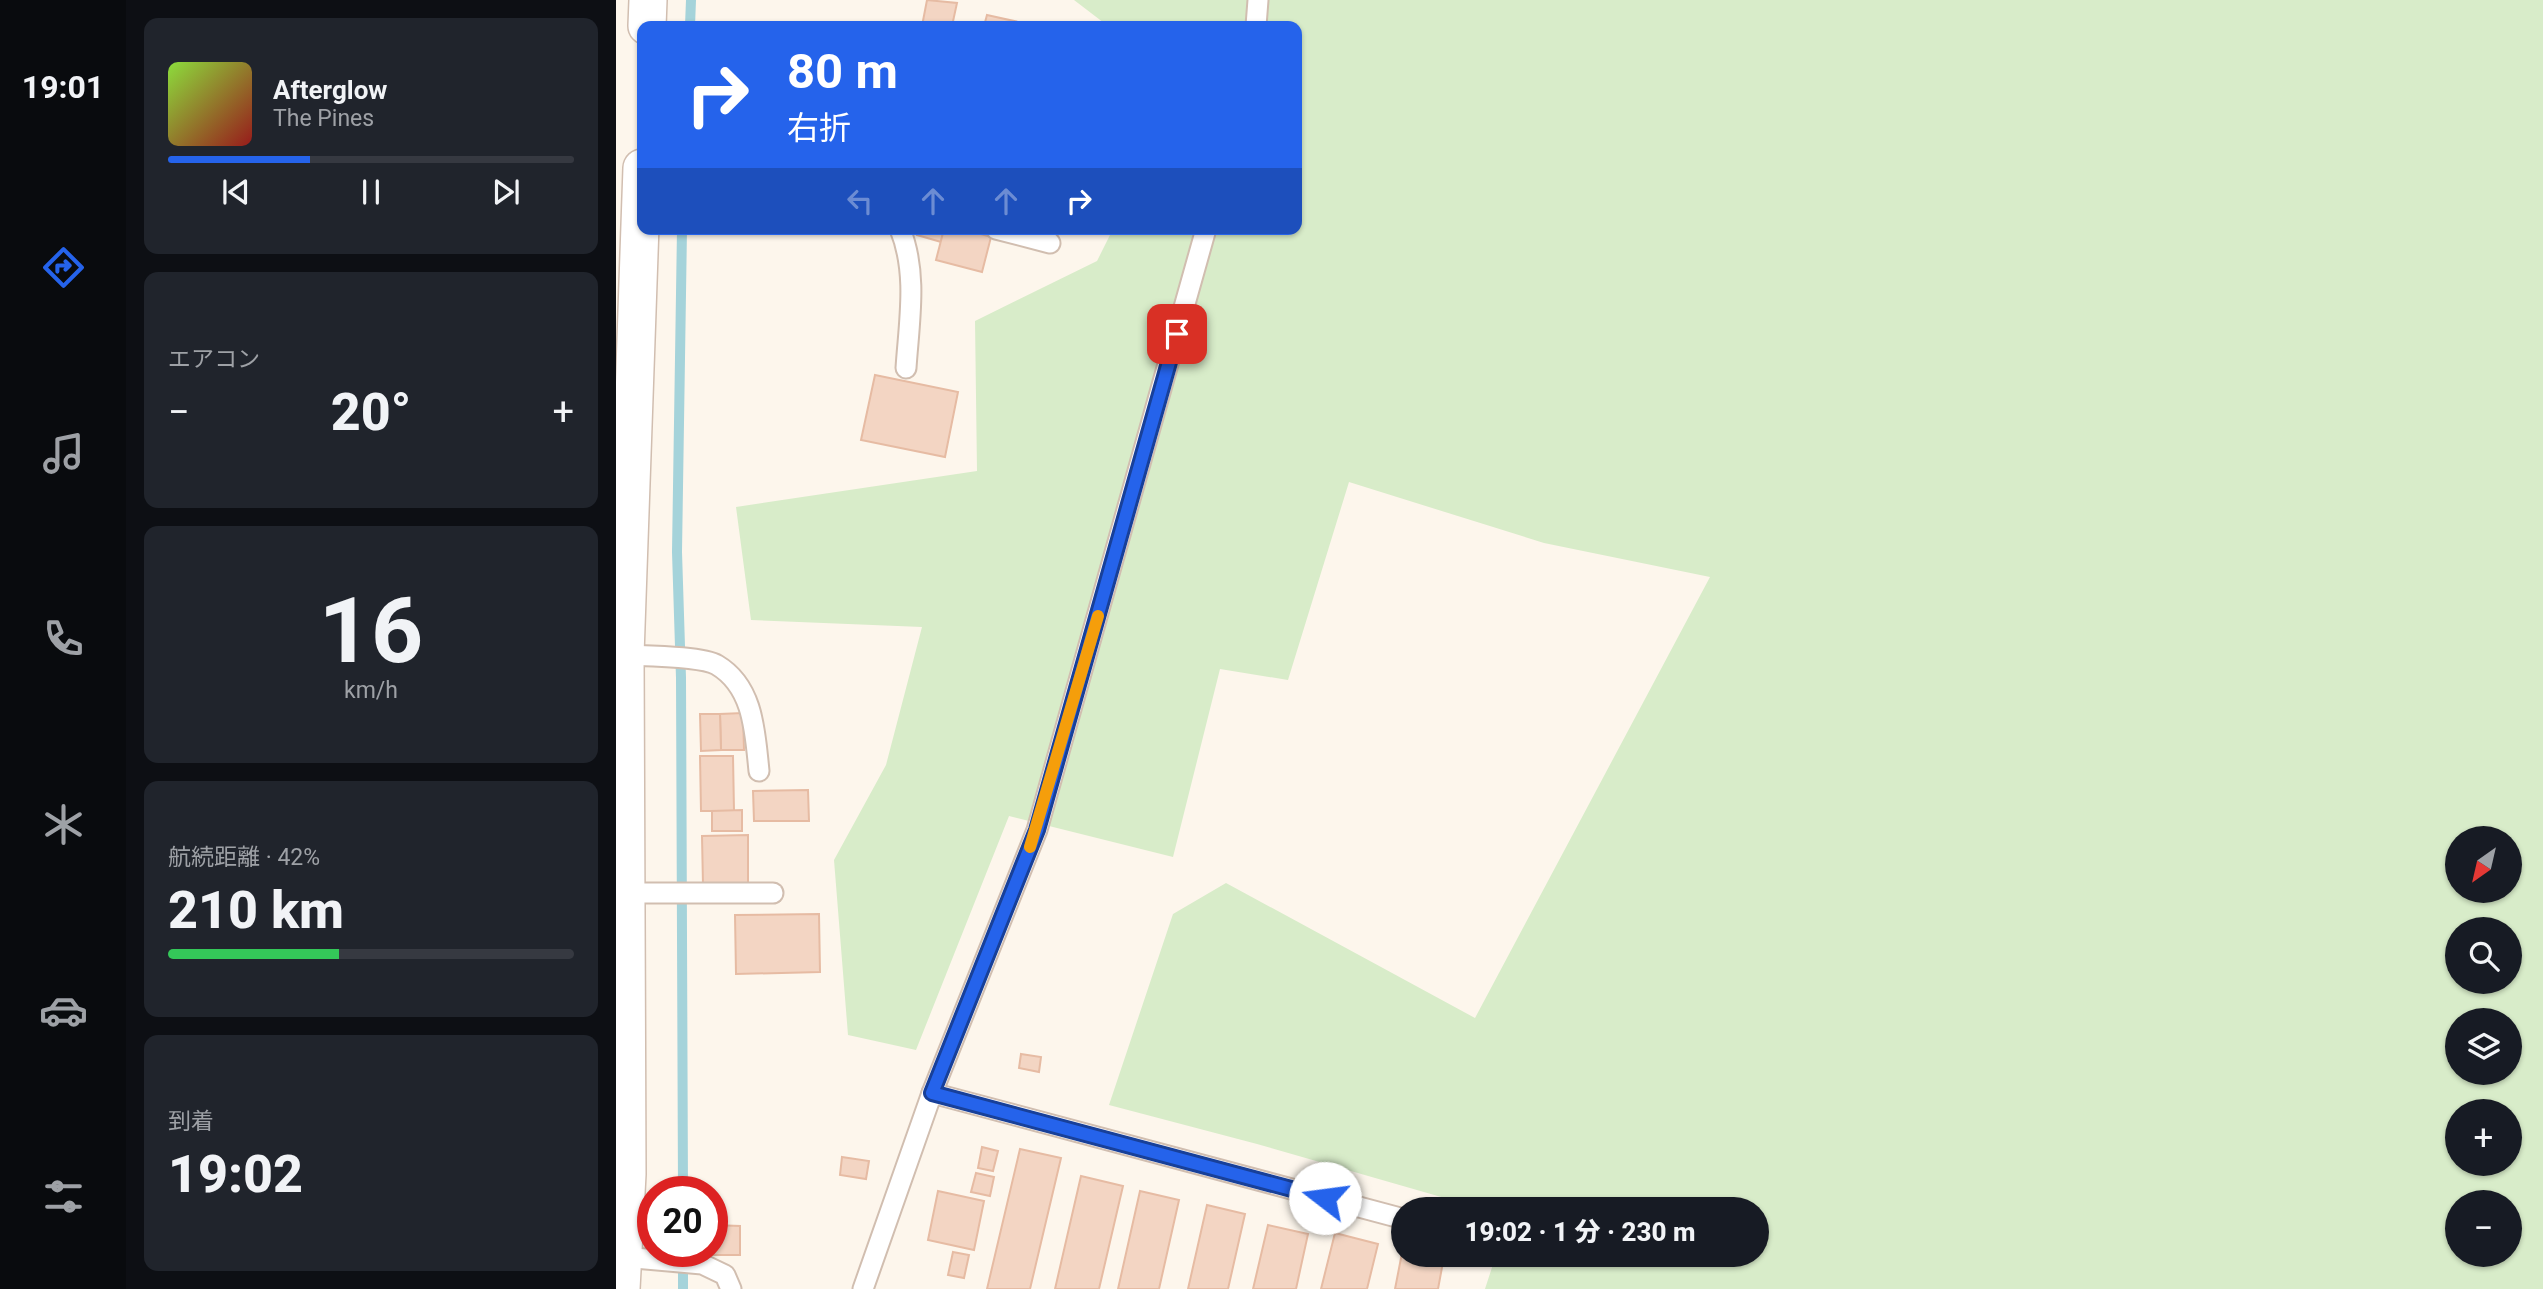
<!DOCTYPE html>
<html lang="ja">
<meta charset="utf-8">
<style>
:root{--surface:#171b24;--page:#20242c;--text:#f1f3f6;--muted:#9ea1a6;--line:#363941;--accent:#2563eb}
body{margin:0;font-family:Roboto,"Noto Sans JP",sans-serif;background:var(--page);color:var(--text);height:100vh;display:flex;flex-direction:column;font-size:26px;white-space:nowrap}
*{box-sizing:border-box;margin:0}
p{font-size:23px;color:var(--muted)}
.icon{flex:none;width:38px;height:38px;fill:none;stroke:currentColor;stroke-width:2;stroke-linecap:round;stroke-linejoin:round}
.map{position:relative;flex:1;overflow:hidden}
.panel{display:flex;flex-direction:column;gap:18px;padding:18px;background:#0d0f14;width:490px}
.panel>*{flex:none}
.guide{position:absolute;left:21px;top:21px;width:665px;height:214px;border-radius:14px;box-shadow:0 2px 5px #0004;background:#2563eb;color:#fff;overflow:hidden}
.needle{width:46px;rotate:214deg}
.buttons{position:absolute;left:1829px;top:826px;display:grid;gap:14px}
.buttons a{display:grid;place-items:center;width:77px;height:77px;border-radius:50%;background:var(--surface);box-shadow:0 2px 5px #0004;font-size:35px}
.speed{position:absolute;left:21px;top:1176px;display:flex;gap:14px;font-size:35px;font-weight:700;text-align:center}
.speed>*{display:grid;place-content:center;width:91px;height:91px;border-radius:50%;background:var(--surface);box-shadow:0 2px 5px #0004;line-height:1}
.speed .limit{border:10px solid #d22;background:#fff;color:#111}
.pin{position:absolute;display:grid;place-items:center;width:60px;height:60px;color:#fff;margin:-30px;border-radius:14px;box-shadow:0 4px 10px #0006}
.me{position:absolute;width:77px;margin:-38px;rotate:285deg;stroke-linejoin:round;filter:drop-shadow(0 0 5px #0008)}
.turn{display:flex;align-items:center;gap:24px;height:147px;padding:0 35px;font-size:32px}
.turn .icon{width:91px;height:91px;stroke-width:2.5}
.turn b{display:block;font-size:49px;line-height:60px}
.lanes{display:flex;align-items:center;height:66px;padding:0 35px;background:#0003;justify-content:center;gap:35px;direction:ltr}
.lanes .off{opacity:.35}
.big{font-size:52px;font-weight:800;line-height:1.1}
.panel .widget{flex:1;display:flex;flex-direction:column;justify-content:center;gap:10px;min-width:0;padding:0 24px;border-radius:14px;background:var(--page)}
.panel .dial{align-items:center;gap:0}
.dial b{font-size:91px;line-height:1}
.song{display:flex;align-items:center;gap:21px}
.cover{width:84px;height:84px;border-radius:10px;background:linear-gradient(135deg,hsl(90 70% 55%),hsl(0 70% 35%))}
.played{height:7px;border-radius:4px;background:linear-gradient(90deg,var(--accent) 35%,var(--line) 35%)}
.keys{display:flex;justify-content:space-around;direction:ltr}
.heat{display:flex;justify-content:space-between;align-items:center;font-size:38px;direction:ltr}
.charge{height:10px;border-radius:5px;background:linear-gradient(90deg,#34c759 42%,var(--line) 0)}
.trip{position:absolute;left:775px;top:1197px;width:378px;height:70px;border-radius:35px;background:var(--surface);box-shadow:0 2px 5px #0004;font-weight:800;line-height:70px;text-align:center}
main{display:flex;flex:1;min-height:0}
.tabs{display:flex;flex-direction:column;width:126px;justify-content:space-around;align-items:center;background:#090b0e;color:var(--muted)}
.tabs .icon{width:49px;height:49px}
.tabs .on{color:var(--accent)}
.tabs b{font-size:32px;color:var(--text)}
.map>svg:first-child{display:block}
</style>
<main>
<nav class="tabs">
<b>19:01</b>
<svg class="icon on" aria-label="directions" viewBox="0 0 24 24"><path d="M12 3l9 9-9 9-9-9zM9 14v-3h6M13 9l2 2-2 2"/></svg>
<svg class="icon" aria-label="music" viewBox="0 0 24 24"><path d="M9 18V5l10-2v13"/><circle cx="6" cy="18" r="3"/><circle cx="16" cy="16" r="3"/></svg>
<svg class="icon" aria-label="phone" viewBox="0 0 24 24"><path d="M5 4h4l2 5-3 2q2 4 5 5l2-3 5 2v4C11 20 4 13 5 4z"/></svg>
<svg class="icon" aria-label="climate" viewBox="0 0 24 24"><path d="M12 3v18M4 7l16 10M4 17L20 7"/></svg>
<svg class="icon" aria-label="car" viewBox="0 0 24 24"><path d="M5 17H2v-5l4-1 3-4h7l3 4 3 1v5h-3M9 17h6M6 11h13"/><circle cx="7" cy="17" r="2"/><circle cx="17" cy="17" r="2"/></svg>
<svg class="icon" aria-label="filters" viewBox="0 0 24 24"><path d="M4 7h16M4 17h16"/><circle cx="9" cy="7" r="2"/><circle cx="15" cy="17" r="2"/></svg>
</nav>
<section class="panel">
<div class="widget">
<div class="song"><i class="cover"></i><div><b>Afterglow</b><p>The Pines</p></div></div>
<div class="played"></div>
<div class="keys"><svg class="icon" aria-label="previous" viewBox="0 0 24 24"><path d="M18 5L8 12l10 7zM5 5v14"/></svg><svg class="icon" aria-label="pause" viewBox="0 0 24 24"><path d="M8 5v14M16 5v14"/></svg><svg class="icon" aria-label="next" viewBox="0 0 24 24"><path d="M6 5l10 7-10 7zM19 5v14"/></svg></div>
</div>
<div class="widget"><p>エアコン</p>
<div class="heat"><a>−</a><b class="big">20°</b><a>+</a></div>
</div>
<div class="widget dial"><b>16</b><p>km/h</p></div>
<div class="widget"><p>航続距離 · 42%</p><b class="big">210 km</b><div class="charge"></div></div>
<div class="widget"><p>到着</p><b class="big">19:02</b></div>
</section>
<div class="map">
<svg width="1927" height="1289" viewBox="0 0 1927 1289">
<rect width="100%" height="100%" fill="#fdf6ec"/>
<path fill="#d8ecc9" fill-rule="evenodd" d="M458,0h1469v1289h-1058l11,-34h261v-46h-274l-226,-65 -148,-39 64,-191 53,-31 249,135 235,-441 -166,-34 -195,-61 -61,198 -68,-11 -47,188 -164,-41 -93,234 -68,-15 -14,-175 52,-95 36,-138 -171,-7 -15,-113 241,-36 -2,-150 122,-60 16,-32h184v-203h-189zM1841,838h53v53h-53zM1841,929h53v53h-53zM1841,1020h53v53h-53zM1841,1111h53v53h-53zM1841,1202h53v53h-53z"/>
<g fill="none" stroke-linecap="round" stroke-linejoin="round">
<g stroke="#a5d3da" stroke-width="10">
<polyline points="74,26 75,0"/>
<polyline points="66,229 61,552 65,678 67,1192"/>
<polyline points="67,1289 67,1251"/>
</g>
</g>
<g fill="#f3d5c3" stroke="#e6bba3" stroke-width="2">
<polygon points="311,0 341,3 336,26 306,26"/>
<polygon points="371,15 416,25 416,26 368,26"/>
<polygon points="303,229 328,229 325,242 301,235"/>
<polygon points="328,229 348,229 375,237 366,272 320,260"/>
<polygon points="259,375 342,392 329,457 245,440"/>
<polygon points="127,713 128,750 105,750 104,714"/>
<polygon points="84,714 104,714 105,750 85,751"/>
<polygon points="84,756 117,756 118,811 85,811"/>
<polygon points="192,790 193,821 138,821 137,791"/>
<polygon points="126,810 126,831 96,831 96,811"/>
<polygon points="132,835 132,884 87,885 86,836"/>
<polygon points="203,914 204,972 120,974 119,915"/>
<polygon points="405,1054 425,1057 423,1072 403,1068"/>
<polygon points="366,1147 382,1151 377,1171 362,1168"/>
<polygon points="404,1149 445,1158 414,1289 371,1289"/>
<polygon points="226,1157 253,1161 250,1179 224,1175"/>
<polygon points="360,1173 378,1177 374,1196 355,1192"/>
<polygon points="465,1176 507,1186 483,1289 439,1289"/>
<polygon points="322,1191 368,1201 358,1250 312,1240"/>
<polygon points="524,1191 563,1200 543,1289 502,1289"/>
<polygon points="591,1205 629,1214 612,1289 572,1289"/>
<polygon points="96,1225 124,1226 124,1255 93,1255 93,1251 96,1251"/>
<polygon points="652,1225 692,1234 680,1289 637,1289"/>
<polygon points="719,1233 762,1244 751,1289 705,1289"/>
<polygon points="337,1252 353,1255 348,1278 332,1275"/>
<polygon points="786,1253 827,1262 822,1289 779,1289"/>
</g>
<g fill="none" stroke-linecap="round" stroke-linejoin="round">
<g stroke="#d1beb0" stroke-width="23">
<g id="service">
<polyline points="640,26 642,0"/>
<path d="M284,229c18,44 9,93 6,139"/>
<polyline points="380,229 434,243"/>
<path d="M9,655c20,1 77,1 92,10 37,22 38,68 42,106"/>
<polyline points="10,893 157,893"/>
<polyline points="316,1093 788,1219"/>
<polyline points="7,1257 86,1264 109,1275 115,1289"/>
<polyline points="247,1289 316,1093 421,830 590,229"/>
</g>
</g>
<g stroke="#d1beb0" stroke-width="40">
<g id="minor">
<polyline points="31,26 32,0"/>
<polyline points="5,1289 11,1174 9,655 26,168"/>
</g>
</g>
<use href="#service" stroke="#fff" stroke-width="19"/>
<use href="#minor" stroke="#fff" stroke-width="37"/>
</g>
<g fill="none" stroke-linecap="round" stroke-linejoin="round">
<g stroke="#184099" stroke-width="18">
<polyline id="route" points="561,334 421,830 316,1093 709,1198"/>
</g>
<use href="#route" stroke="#2563eb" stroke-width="12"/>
<polyline stroke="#f59e0b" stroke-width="12" points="414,847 482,616"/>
</g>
</svg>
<div class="buttons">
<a><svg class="needle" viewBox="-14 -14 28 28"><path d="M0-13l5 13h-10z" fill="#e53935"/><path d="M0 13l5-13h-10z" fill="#9ea1a6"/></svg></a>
<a><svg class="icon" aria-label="search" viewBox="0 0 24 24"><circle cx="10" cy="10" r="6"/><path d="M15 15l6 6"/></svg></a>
<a><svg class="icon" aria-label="layers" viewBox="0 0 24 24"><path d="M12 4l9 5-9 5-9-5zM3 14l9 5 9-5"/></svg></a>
<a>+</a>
<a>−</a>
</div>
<div class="speed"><div class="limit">20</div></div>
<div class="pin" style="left:561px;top:334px;background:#d93025"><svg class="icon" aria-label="arrive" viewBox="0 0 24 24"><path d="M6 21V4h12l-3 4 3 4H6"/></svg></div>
<svg class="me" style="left:709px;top:1198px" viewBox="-20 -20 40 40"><circle r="19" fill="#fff"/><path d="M0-13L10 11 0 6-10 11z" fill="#2563eb"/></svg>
<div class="trip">19:02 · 1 分 · 230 m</div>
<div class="guide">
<div class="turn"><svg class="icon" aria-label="right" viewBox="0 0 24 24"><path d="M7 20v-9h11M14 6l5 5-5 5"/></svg><div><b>80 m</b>右折</div></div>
<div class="lanes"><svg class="icon off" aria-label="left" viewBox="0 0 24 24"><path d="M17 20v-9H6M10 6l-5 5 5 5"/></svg><svg class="icon off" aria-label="ahead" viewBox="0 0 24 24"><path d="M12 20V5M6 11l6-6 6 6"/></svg><svg class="icon off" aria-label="ahead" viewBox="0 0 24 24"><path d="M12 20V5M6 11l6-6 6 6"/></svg><svg class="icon" aria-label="right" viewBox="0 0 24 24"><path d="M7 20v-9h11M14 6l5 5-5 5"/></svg></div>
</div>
</div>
</main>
